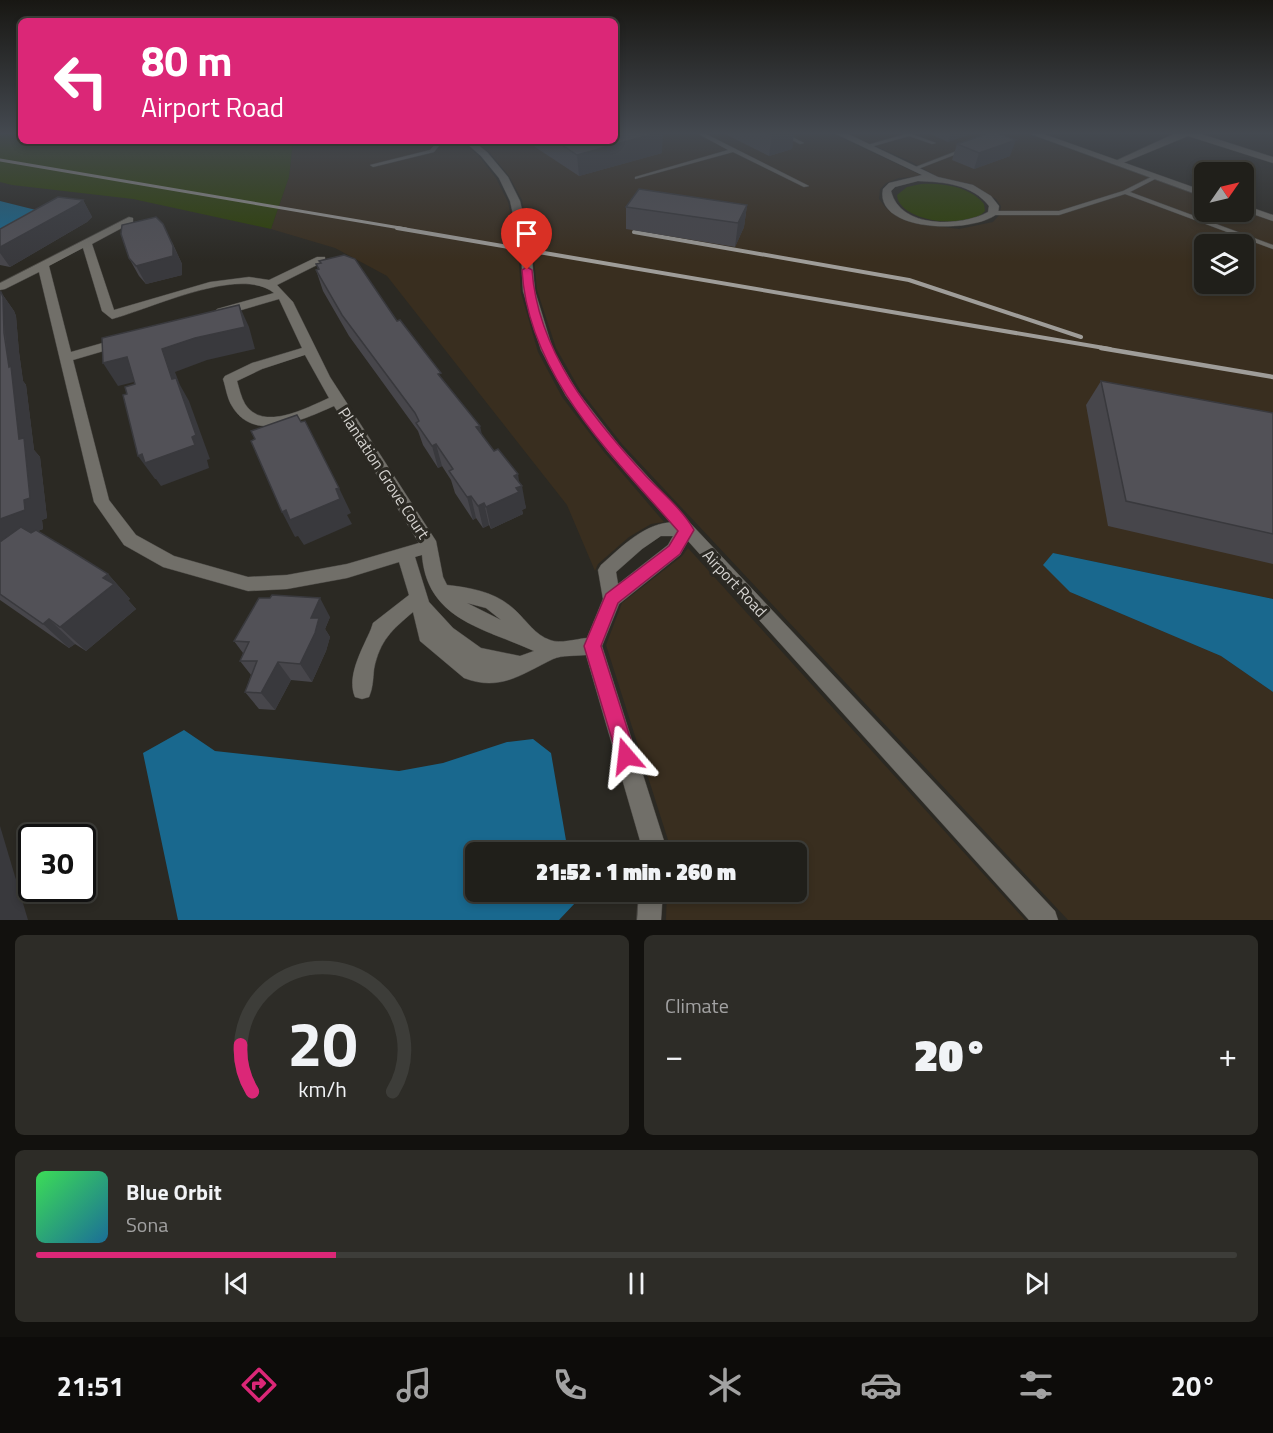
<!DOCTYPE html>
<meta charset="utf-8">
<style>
:root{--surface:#201f1a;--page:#2d2c27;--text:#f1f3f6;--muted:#a2a2a2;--line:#3d3d39;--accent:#db2777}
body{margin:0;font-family:"Titillium Web",sans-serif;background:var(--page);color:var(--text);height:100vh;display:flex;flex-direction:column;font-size:22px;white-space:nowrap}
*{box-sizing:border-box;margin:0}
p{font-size:20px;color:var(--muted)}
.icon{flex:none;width:33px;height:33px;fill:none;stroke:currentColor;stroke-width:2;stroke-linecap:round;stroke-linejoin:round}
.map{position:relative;height:920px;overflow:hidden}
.sheet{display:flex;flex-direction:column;gap:15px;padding:15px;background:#12110e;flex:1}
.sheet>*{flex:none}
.guide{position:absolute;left:18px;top:18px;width:600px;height:126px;border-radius:9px;box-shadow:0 3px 9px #0003,0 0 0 2px var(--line);background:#db2777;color:#fff;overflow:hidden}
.needle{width:39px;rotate:56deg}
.controls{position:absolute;left:1194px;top:162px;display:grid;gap:12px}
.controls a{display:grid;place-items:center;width:60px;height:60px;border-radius:9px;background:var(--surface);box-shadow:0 3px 9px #0003,0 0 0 2px var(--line);font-size:30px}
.speed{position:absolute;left:18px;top:824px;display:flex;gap:12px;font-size:30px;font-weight:700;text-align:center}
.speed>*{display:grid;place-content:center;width:78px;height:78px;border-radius:50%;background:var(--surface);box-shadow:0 3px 9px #0003,0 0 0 2px var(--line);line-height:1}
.speed .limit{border:3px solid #111;border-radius:9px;background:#fff;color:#111}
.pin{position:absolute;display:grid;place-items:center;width:51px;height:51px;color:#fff;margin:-62px -26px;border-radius:50% 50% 50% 0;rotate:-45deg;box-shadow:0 0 6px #0007}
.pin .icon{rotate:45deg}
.me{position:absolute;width:66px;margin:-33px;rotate:343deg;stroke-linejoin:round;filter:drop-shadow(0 0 4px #0008)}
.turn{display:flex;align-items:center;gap:21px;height:126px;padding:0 24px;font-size:27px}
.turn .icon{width:78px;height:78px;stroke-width:2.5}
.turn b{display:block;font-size:42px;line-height:51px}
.big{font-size:45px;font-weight:800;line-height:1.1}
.sheet .tile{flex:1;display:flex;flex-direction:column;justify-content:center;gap:9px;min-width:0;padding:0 21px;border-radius:9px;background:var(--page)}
.sheet .dial{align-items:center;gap:0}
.dial svg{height:156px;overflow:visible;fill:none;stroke:var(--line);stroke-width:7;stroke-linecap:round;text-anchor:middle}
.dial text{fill:var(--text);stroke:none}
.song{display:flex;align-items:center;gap:18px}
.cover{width:72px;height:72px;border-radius:9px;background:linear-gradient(135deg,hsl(130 70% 55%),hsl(200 70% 35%))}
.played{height:6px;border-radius:3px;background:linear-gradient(90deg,var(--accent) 25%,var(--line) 25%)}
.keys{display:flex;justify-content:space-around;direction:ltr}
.heat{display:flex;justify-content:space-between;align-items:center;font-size:33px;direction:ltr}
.sheet .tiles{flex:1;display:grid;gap:15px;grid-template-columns:1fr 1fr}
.tile:last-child{grid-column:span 2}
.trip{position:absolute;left:465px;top:842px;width:342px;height:60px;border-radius:9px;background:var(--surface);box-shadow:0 3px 9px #0003,0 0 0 2px var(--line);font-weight:800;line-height:60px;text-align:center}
.dock{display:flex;height:96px;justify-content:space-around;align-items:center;background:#0d0c0a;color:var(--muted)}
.dock .icon{width:42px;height:42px}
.dock .current{color:var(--accent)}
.dock b{font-size:27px;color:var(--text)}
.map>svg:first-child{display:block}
</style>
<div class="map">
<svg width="1273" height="920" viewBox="0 0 1273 920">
<rect width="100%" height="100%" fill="#2b2923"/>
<g fill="#392e1f" fill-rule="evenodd">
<path d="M615,132h214l94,44 -24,2 -13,5 -6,6 -1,10 7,9 30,15 43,6 34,-7 7,-8 1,-8 -5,-7 -26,-15 -32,-7 -26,-15 -69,-30h179l182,65v15l40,-1 29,10v378l-220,-46 17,39 151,64 52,36v228h-205l-446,-476 -42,-54 -24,-42 -19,-58 -4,-42 -11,-48 -13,-24 -19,-23 -15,-12h140zM1204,244h40v40h-40z"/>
<polygon points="293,141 461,141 478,155 496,178 508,202 518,250 521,293 538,352 562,397 604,452 664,522 651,524 629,537 598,564 595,571 567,505 387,276 335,248 271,229 289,177"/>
<polygon points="688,548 1025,920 666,920 667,891 796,891 796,852 669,852 669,843 606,645 622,603 682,556"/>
</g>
<g fill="#2d4103">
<polygon points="0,132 21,132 21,141 293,141 289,177 271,229 133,199 12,185 0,182"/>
<path d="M921,184c21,-1 48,2 63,20l1,7c-15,19 -86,12 -88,-16l10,-8z"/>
</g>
<g fill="#19688e">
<polygon points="0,201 40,211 0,232"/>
<polygon points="1053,553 1273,599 1273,692 1221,656 1070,592 1043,565"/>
<polygon points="184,730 215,751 399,771 443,763 507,742 533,739 551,753 568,852 476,852 476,891 574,891 576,902 559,920 178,920 143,753"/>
</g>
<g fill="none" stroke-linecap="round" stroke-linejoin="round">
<g stroke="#494743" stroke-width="1">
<g id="service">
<polygon points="695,132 702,132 809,186 804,187 733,152 635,179 635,177 728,150"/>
<polygon points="776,132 783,132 804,143 800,144"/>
<polygon points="909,133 936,143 932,144 909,136 867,148 864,146"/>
<polygon points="438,141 443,141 434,152 373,167 370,165 430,150"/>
<polygon points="962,149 967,150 918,169 913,168"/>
<polygon points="1155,175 1157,176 1157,178 1130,192 1273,245 1273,249 1125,194 1059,215 993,215 990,213 993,211 1059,211 1123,191"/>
</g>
</g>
<g stroke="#494743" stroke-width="1">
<g id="minor">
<path d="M832,132h12l94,45 35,8 18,11 8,10 -1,7c-23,21 -124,20 -115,-24l6,-6 33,-8zM918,181c26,1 54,3 71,25l-1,6c-27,15 -88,17 -97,-21l4,-4z"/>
<polygon points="1178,132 1195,132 1273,157 1273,163 1188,136 1118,165 1111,163"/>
<path d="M129,217l4,1v4l-41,22 22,66 96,-28 39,-5 20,3 48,-23h8v4l-48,24 16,17 37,75 106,164 7,36 4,8c25,3 49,7 68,25 12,11 20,25 35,30 10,4 26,-1 37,-2l16,-39 -5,-29 3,-5c26,-23 53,-52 91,-40l2,5 -14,25 -61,49 -17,42 63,198v8h-24v-8l-55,-189c-10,1 -24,0 -33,4 -31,15 -53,33 -89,19l-44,-37 -7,-29c-21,18 -33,28 -39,57 -1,10 -1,19 -5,28l-7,2 -7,-2c-9,-21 8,-49 16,-68l2,-6 36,-28 -10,-33 -52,16 -60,11 -39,2 -85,-24 -39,-22 -30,-43 -55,-230 -34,17 -5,1v-7zM83,248l19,63 10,8c38,-10 129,-54 162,-26l-57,16 -2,3 6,4 58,-17 23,49 -50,15 -27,13 -2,3c3,9 4,19 9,27 22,38 72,13 102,0l85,137 -72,21 -60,11 -39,2 -74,-21 -38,-21 -27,-35 -36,-140 51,-15 2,-3 -6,-4 -49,14 -22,-86zM305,355l24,43c-23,10 -66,34 -84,6 -4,-7 -6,-16 -8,-23l25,-12zM661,536h12l-5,9 -50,39 -2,-12 26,-23zM422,555c5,65 62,73 112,96l-14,5 -39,-8 -28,-20 -24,-26 -14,-45zM467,603l19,5 15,12z"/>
<polygon points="639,891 663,891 661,920 637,920"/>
</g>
</g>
<g stroke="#494743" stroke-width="1">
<g id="tertiary">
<polygon points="1025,132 1038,132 1204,191 1204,197"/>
<polygon points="464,141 473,141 487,152 508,177 520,201 531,249 535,291 553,350 577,391 618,444 692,525 1055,911 1058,920 1029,920 608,452 566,396 541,350 523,291 521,249 510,201 499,178 481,156"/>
<polygon points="1244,205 1273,215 1273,221 1244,211"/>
</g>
</g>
<use href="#service" fill="#716f69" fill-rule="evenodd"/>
<use href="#minor" fill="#716f69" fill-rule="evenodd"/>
<use href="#tertiary" fill="#716f69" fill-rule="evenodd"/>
<polyline stroke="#9f9d99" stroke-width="3" points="0,160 406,229"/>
<g stroke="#9f9d99" stroke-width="4">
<polyline points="397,228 1110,349"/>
<polyline points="634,232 909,280 1081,337"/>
</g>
<polyline stroke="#9f9d99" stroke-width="4.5" points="1101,348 1273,377"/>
</g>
<g fill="#47464b">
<polygon points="721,132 794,132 792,149 769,156"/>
<polygon points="926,132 976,132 948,142"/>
<polygon points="529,141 615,141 662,153 579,176 529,143"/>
<polygon points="957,144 1010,156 974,169 952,160"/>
<polygon points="83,200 92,217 87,222 10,267 0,265 0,229"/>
<polygon points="747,205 744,227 735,247 626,229 626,207"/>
<polygon points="172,242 182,264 182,275 146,284 139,276 129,258"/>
<polygon points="316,264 397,321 442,380 482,435 519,482 526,508 522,510 523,514 491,529 489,525 483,528 476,518 473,520 455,493 451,480 442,466 438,468 423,445 418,431 349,336 323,291 316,270 318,269"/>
<polygon points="0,291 14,311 16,316 19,352 23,381 26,385 34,450 40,457 47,518 42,520 43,529 38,531 108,574 130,599 128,600 136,609 86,651 75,644 69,648 0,600"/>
<polygon points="1101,381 1273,413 1273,564 1108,526 1086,405"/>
<polygon points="330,617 325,629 330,637 326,651 312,682 291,680 275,710 259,709 245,692 251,675 240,661 243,653 234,641"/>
</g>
<g fill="#39393d">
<polygon points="660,132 663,132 662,153 579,176 577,155"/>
<polygon points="782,132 794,132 792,149 769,156 772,135"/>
<polygon points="951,132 976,132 948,142"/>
<polygon points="1016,140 1010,156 974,169 979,153"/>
<polygon points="83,200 92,217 87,222 10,267 0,253 0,247"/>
<polygon points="747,205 744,227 735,247 738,223"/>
<polygon points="163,224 182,264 182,275 146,284 136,266"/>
<polygon points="0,291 14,311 16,316 19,352 23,381 26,385 34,450 40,457 47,518 42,520 43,529 0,545 0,519 19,439 9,367"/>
<polygon points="239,305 249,327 255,349 207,360 175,372 180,385 189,401 210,459 207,460 209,468 161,486 156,479 155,479 138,456 172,379 162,349"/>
<polygon points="127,357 142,380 118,386 103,363"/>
<polygon points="480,426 485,448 476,427"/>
<polygon points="436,444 442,466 438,468 432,446"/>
<polygon points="518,474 520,487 522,486 526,508 522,510 523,514 491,529 486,507 514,476"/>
<polygon points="339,488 351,513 347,515 352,524 304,545 298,536 295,537 282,512"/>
<polygon points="471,496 476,518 473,520 467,497"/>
<polygon points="484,503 489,525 483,528 478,506"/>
<polygon points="108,574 130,599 128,600 136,609 86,651 60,627 103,578"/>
<polygon points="320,598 330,617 325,629 330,637 326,651 312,682 300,664 311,618"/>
<polygon points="49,619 75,644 69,648 43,624"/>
<polygon points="278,662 291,680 275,710 261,693"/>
<polygon points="0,826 28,920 0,920"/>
</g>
<g fill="#525157" stroke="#39393d" stroke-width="1.5">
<polygon points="615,132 660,132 577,155 556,141 615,141"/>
<polygon points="766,132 782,132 772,135"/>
<polygon points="992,132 995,132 1016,140 979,153 957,144"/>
<polygon points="639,189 747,205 738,223 626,207"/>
<polygon points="58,197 83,200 77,205 0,247 0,229"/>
<polygon points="156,217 163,224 173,246 173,256 136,266 129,258 121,234 122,225"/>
<polygon points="344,255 355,259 397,321 400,320 441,373 438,374 480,426 476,427 494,451 498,449 518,474 514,476 522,486 516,488 519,492 486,507 484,503 478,506 471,496 467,497 449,471 453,469 436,444 432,446 416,423 419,421 415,413 342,315 316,270 319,269 316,264 321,263 319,261"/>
<polygon points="0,292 1,292 3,297 4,333 9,367 11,366 19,439 24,438 30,498 24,500 25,510 0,519"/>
<polygon points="239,305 245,327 195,338 162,349 172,379 176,378 196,435 192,437 195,445 145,463 142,454 138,456 123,395 127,394 125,387 135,384 127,357 103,363 102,338"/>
<polygon points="1101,381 1273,413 1273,534 1126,501"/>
<polygon points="297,415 301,422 305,421 339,488 336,489 340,499 290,520 286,510 282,512 251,441 255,439 251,431"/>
<polygon points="21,527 31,533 36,530 71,551 108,574 103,578 114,584 60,627 49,619 43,624 0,594 0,542"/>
<polygon points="272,595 320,598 311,618 319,618 315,633 300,664 278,662 261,693 245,692 257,661 240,661 249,642 234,641 259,598 270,598"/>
</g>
<linearGradient id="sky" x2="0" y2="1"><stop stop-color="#181713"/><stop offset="0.51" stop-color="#444950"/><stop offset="1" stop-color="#444950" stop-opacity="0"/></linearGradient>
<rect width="1273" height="261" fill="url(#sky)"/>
<path fill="#db2777" stroke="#8e194d" stroke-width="1.5" d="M527,267l5,3c6,82 60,147 113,205 16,17 38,35 49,55l-14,24 -62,49 -17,43 35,110 -3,7 -7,3 -7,-3 -2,-7 -33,-110 22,-52 63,-48 9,-15c-65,-75 -150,-155 -156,-261z"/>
<g text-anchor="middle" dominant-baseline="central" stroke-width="6" stroke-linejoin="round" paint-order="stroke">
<g font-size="16" fill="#d5d3d0" stroke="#2b2923">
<text transform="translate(384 473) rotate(57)">Plantation Grove Court</text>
<text transform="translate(735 583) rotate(47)">Airport Road</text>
</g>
</g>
</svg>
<div class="controls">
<a><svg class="needle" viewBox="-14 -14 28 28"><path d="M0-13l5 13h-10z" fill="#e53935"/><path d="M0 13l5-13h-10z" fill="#a2a2a2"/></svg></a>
<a><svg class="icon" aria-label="layers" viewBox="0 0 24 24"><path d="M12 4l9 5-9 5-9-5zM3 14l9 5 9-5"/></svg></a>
</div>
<div class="speed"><div class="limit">30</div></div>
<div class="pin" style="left:527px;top:270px;background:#d93025"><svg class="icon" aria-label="arrive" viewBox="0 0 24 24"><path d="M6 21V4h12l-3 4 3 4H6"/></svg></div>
<svg class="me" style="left:626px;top:756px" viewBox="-20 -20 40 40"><path d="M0-17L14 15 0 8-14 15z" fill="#db2777" stroke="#fff" stroke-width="4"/></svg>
<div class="trip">21:52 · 1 min · 260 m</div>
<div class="guide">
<div class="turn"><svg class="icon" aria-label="left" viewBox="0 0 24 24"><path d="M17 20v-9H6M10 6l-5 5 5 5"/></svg><div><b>80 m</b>Airport Road</div></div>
</div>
</div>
<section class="sheet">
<div class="tiles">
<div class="tile dial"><svg viewBox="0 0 100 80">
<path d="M14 69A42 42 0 1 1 86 69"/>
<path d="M14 69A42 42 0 0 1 8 45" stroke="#db2777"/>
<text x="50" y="56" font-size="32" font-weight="700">20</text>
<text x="50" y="72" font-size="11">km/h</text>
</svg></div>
<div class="tile"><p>Climate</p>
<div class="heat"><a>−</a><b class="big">20°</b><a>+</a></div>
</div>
<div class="tile">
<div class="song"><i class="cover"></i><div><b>Blue Orbit</b><p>Sona</p></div></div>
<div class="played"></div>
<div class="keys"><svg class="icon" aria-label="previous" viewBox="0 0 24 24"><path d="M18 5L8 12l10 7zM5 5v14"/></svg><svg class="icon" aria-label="pause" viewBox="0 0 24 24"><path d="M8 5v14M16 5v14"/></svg><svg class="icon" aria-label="next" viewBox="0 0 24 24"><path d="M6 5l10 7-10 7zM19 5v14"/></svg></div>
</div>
</div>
</section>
<nav class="dock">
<b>21:51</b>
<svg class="icon current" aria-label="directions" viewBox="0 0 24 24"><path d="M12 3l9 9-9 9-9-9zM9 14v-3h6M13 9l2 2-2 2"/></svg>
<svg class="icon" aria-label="music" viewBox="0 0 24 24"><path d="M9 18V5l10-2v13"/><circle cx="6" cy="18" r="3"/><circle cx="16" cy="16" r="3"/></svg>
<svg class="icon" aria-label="phone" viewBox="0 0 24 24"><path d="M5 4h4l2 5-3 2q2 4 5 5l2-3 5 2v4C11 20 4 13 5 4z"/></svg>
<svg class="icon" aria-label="climate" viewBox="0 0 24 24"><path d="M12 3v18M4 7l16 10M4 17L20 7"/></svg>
<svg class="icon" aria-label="car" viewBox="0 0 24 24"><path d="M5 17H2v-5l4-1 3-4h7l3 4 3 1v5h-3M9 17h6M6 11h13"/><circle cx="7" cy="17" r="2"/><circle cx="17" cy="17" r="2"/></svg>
<svg class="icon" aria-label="filters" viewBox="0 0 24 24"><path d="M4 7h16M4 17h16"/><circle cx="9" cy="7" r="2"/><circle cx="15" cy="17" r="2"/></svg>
<b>20°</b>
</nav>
